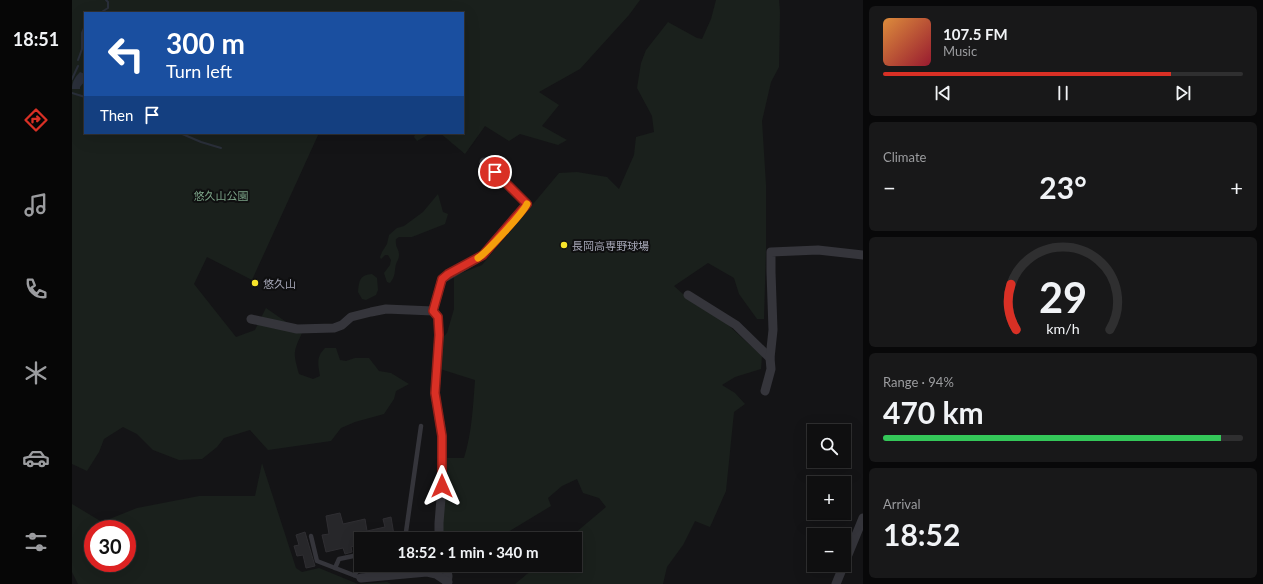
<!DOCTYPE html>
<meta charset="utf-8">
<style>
:root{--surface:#0f0f10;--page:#181819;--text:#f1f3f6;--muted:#9b9c9f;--line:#2f2f30;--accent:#d93025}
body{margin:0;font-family:Lato,"Noto Sans JP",sans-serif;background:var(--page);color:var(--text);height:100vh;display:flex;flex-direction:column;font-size:15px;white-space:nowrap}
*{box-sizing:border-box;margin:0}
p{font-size:13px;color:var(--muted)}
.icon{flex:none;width:22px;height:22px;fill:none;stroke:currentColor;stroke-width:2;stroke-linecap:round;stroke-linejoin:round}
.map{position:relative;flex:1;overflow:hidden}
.side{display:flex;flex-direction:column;gap:6px;padding:6px;background:#080809;width:400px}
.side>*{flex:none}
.hud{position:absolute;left:12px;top:12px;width:380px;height:122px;border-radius:0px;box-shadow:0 4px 16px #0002,0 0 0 1px var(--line);background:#1a4fa0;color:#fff;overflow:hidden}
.tools{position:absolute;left:735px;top:424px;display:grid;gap:8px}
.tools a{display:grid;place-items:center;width:44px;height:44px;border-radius:0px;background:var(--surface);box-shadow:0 4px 16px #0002,0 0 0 1px var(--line);font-size:20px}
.speed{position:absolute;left:12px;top:520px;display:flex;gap:8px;font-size:20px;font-weight:700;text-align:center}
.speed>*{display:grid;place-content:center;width:52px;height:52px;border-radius:50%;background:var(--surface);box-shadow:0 4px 16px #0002,0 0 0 1px var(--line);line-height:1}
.speed .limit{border:6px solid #d22;background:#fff;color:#111}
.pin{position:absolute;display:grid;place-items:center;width:34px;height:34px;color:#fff;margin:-17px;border:2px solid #fff;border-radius:50%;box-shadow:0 1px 4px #0007}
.me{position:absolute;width:44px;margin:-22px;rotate:0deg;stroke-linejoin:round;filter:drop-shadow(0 0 3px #0008)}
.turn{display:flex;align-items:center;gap:14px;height:84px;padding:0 16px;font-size:18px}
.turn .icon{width:52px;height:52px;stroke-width:2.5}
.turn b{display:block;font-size:28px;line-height:34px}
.then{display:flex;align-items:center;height:38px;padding:0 16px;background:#0003;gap:8px;font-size:15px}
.big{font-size:30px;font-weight:700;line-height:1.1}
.side .tile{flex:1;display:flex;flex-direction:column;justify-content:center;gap:6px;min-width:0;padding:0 14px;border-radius:6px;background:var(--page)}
.side .dial{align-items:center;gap:0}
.dial svg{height:104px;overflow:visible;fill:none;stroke:var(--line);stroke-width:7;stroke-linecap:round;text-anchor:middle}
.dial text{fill:var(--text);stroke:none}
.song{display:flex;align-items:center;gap:12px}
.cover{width:48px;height:48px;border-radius:6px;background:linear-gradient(135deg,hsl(30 70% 55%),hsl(350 70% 35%))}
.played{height:4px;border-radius:2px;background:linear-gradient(90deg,var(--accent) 80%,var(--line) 80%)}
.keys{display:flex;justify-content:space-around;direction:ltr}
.heat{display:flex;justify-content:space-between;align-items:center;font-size:22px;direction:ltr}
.charge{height:6px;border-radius:3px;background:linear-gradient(90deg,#34c759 94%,var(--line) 0)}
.trip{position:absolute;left:282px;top:532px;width:228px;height:40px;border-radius:0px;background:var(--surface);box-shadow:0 4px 16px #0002,0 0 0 1px var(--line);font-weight:700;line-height:40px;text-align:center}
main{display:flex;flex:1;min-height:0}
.tab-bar{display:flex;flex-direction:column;width:72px;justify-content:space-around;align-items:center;background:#060606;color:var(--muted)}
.tab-bar .icon{width:28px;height:28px}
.tab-bar .active{color:var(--accent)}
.tab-bar b{font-size:18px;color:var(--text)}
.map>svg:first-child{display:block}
</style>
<main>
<nav class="tab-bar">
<b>18:51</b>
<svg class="icon active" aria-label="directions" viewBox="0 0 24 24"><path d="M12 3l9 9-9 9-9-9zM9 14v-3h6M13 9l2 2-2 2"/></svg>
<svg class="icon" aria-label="music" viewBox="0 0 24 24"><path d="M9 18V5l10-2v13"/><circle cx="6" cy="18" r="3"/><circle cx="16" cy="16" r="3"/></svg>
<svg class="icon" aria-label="phone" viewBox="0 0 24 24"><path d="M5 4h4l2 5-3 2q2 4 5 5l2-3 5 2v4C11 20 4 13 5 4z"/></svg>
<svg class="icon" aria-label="climate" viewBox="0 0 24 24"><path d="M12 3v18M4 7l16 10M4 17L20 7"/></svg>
<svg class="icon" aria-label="car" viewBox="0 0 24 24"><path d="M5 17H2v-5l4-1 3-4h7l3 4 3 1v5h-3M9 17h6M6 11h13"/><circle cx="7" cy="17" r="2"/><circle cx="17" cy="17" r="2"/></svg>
<svg class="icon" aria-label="filters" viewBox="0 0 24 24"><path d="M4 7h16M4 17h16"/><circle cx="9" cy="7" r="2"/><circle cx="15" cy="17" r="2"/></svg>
</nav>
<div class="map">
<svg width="791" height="584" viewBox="0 0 791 584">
<rect width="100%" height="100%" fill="#141416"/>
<g fill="#1a201c" fill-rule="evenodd">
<path d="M0,0h568l-11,15 -49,54 -41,23 20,13 -17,21 25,14 -9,5 -38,-11 -11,7 -24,-15 -20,28 -25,-21h23v-120h-378v120h234l-67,147 -45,-23 -13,27 42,53 19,-7 11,-22 36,25c-9,19 -9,20 -3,41l14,5 7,-3c-2,-12 -4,-19 5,-28h11l4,12 6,1 9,-3h14l10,13 12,2 18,11 -13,7 -2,8 -10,15 -29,8 -14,6 -10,13 -63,9 -18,-20 -26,8 -7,9 -15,12 -23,1 -26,-10 -16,-16 -14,-7 -19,12 -5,13 -12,19 -15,-7z"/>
<path d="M644,0h63l1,12 -1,55 -8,15 -9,39 4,64v64l-2,70h-7l-18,-25 -5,-16 -26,-15 -34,23 19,17 33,20 36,33 -1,13 -26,8 -13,8 13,8 10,11 -11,8 -8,79 -16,36 -15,-6 -12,24 -16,22 -4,17h-148l23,-19h37v-26h-7l38,-32 -7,-9 -16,-5 -6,-14 -15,7 -14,12 3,8 -43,26 -4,7h-62l3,-81h19c8,-26 9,-52 11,-78l-35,-11 2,-31 5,-5 7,-24v-33l28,-11 77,-92 18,-1 30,5 12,12 15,-34 2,-18 18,-5 -2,-16 -15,-28 4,-25 5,-13 22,-28 29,16 5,1 9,-20z"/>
<polygon points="344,133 359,133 345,141 342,137"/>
<path d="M366,194l5,18 5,2 -3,10 -33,13h-13l-3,2c-1,9 3,9 3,16 0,4 -2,6 -3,9 -2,9 0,11 -6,19l-3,-1 -3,-9 6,-8 1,-5 -3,-5h-3l-4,4 -1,-2 2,-5 5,-8 2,-9 8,-7 7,-2 19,-14z"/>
<path d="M300,274l5,4 1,12 -2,5 -10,5 -4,-1 -4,-7c1,-12 2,-17 14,-18z"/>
<path d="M190,463l34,105 6,4 17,-4 39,16 29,-2 4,2h-313l-6,-12v-68l30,18 35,-14 62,-12h56zM21,529h34v34h-34z"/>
</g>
<path fill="#2a2f3a" d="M8,72l5,2v7l-5,6v2h-8c0,-7 3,-12 8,-17z"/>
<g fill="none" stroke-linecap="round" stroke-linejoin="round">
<g stroke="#2a2f3a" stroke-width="2">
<polyline points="39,12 39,13"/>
<polyline points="28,13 36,8 36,2 34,0"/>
<polyline points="6,60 10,49 10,33 13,26"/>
<polyline points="0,79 6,66"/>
<polyline points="0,93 13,97"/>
<polyline points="108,133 129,142 149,148"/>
</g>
</g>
<g fill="#27272a" stroke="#2f2e32">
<polygon points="268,513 271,524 293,519 295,531 313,527 311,519 319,517 322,535 299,539 289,539 289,544 279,547 280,552 273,554 271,548 254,552 250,535 257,534 254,516"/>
<polygon points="233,532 243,566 234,568 231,555 225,556 222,546 227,545 224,535"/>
</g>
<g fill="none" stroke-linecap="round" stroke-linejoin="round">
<g stroke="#35353b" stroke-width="4.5">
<polyline points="239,536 245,561 289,578"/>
<polyline points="316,539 333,539 349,426"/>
<polyline points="263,568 267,559 286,555 289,560"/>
<polyline points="282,575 290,565"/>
</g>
<g stroke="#35353b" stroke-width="9">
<polyline points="616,295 664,325 698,358"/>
<polyline points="361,311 370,279 411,255 455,204 412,162"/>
<polyline points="179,319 225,329 262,328 270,325 279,317 299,312 314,309 361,311 366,317 367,335 363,393 370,436 370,486 367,523 367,539"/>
<polyline points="693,391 699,369 698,358 701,330 699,272 699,252 746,250 791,255"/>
<polyline points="374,565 376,576 375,584"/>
<polyline points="289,578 355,572 364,574 376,582"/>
<polyline points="764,584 791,518"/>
</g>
</g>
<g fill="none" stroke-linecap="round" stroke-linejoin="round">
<g stroke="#8d1f18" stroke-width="10">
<polyline id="route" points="370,486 370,436 363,393 367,335 366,317 361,311 370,279 376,274 411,255 455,204 423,172"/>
</g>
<use href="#route" stroke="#d93025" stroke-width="7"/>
<path stroke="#f59e0b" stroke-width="7" d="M406,258c9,-6 45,-45 49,-54"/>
</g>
<g fill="#f7e42a" stroke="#0f0f10" stroke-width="1.5">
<circle cx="492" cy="245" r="4"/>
<circle cx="183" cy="283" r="4"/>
</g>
<g text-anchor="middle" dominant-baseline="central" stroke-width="4" stroke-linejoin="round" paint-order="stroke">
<g font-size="11" fill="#7ba287" stroke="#0f0f10">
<text x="149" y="195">悠久山公園</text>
</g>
<g font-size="11" fill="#a5a6b6" stroke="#0f0f10" text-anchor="start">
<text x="500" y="245">長岡高専野球場</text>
<text x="191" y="283">悠久山</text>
</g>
</g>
</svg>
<div class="tools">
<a><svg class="icon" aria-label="search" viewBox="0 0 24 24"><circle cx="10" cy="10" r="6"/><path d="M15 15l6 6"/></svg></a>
<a>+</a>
<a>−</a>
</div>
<div class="speed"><div class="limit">30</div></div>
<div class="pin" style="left:423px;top:172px;background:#d93025"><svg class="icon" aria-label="arrive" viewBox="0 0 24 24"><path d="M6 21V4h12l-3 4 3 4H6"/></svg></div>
<svg class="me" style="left:370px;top:486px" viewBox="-20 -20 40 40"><path d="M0-17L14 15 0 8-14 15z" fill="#d93025" stroke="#fff" stroke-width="4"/></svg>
<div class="trip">18:52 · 1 min · 340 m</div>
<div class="hud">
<div class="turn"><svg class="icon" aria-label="left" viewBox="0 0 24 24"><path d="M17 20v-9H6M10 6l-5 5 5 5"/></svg><div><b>300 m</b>Turn left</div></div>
<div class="then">Then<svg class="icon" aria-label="arrive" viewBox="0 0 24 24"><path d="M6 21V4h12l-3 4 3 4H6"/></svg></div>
</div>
</div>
<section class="side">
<div class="tile">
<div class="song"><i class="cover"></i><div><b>107.5 FM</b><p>Music</p></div></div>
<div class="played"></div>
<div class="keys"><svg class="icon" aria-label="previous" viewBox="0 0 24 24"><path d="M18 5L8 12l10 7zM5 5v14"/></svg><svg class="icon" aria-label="pause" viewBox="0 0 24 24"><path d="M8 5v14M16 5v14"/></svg><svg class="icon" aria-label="next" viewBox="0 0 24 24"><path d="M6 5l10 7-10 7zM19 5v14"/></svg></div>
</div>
<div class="tile"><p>Climate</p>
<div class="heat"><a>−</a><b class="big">23°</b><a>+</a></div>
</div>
<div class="tile dial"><svg viewBox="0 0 100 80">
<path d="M14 69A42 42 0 1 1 86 69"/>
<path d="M14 69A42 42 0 0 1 10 34" stroke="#d93025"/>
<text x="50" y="56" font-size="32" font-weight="700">29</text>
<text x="50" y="72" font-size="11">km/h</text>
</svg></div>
<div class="tile"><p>Range · 94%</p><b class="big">470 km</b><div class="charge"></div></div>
<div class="tile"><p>Arrival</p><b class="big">18:52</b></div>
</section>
</main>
